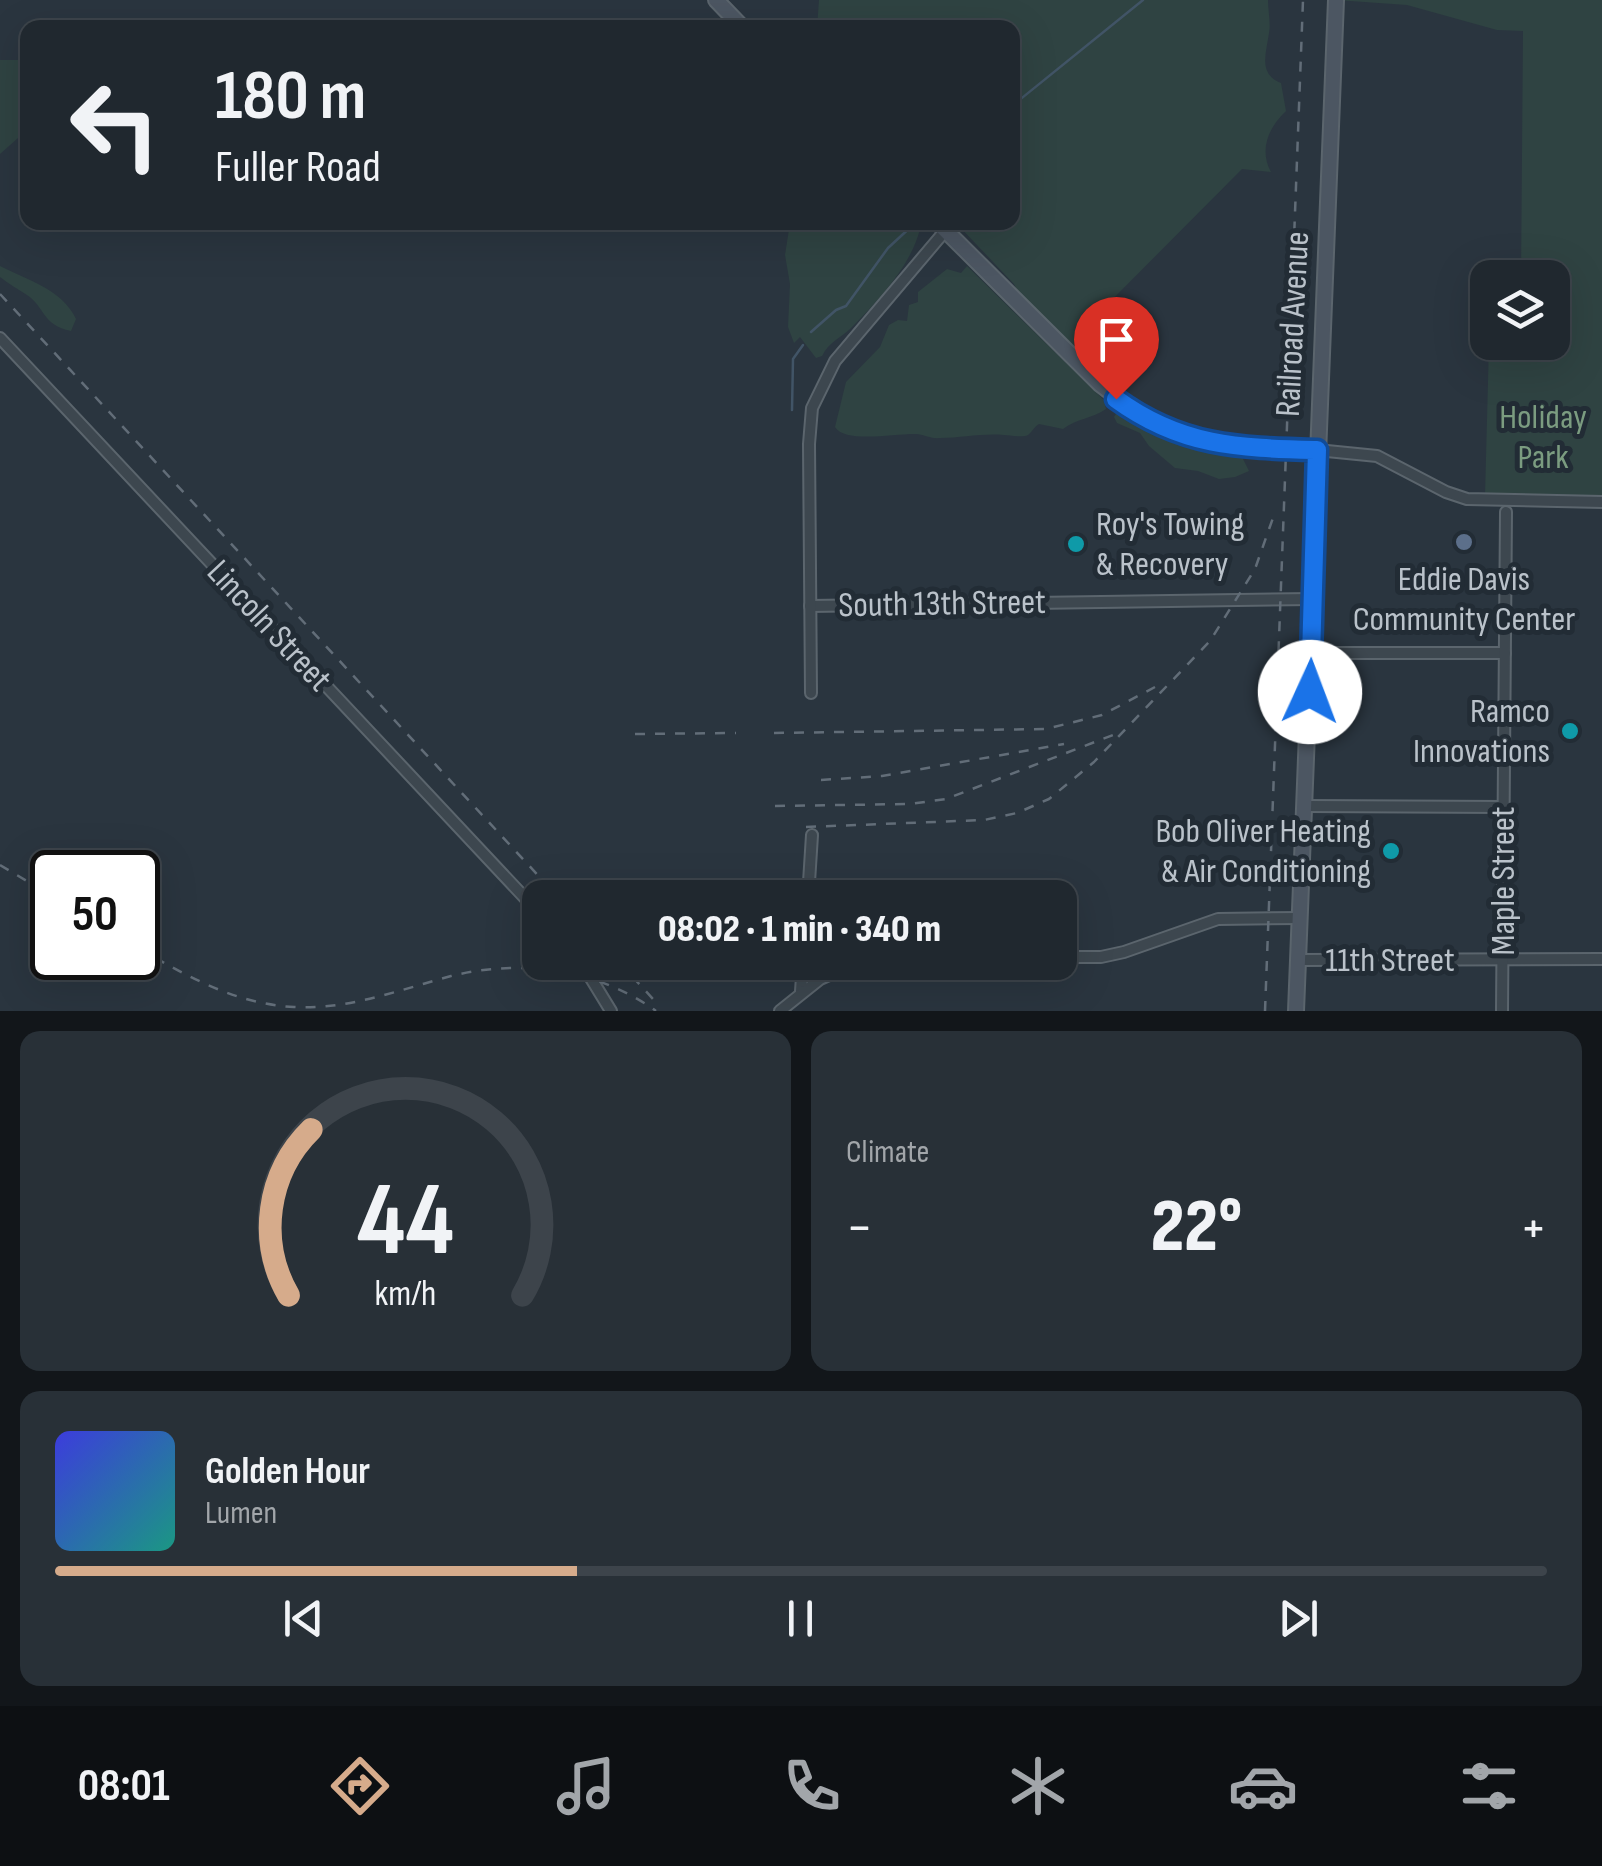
<!DOCTYPE html>
<meta charset="utf-8">
<style>
:root{--surface:#20282f;--page:#283037;--text:#f1f3f6;--muted:#a2a6aa;--line:#3d444b;--accent:#d6ab8b}
body{margin:0;font-family:"Sofia Sans Condensed",sans-serif;background:var(--page);color:var(--text);height:100vh;display:flex;flex-direction:column;font-size:38px;white-space:nowrap}
*{box-sizing:border-box;margin:0}
p{font-size:32px;color:var(--muted)}
.icon{flex:none;width:55px;height:55px;fill:none;stroke:currentColor;stroke-width:2;stroke-linecap:round;stroke-linejoin:round}
.map{position:relative;height:1011px;overflow:hidden}
.sheet{display:flex;flex-direction:column;gap:20px;padding:20px;background:#12161a;flex:1}
.sheet>*{flex:none}
.guide{position:absolute;left:20px;top:20px;width:1000px;height:210px;border-radius:20px;box-shadow:0 10px 40px #0002,0 0 0 2px var(--line);background:#20282f;color:var(--text);overflow:hidden}
.controls{position:absolute;left:1470px;top:260px;display:grid;gap:20px}
.controls a{display:grid;place-items:center;width:100px;height:100px;border-radius:20px;background:var(--surface);box-shadow:0 10px 40px #0002,0 0 0 2px var(--line);font-size:50px}
.speed{position:absolute;left:30px;top:850px;display:flex;gap:20px;font-size:50px;font-weight:700;text-align:center}
.speed>*{display:grid;place-content:center;width:130px;height:130px;border-radius:50%;background:var(--surface);box-shadow:0 10px 40px #0002,0 0 0 2px var(--line);line-height:1}
.speed .limit{border:5px solid #111;border-radius:15px;background:#fff;color:#111}
.pin{position:absolute;display:grid;place-items:center;width:85px;height:85px;color:#fff;margin:-102px -42px;border-radius:50% 50% 50% 0;rotate:-45deg;box-shadow:0 0 10px #0007}
.pin .icon{rotate:45deg}
.me{position:absolute;width:110px;margin:-55px;rotate:2deg;stroke-linejoin:round;filter:drop-shadow(0 0 8px #0008)}
.turn{display:flex;align-items:center;gap:35px;height:210px;padding:0 30px;font-size:45px}
.turn .icon{width:130px;height:130px;stroke-width:2.5}
.turn b{display:block;font-size:70px;line-height:85px}
.big{font-size:75px;font-weight:800;line-height:1.1}
.sheet .card{flex:1;display:flex;flex-direction:column;justify-content:center;gap:15px;min-width:0;padding:0 35px;border-radius:20px;background:var(--page)}
.sheet .dial{align-items:center;gap:0}
.dial svg{height:260px;overflow:visible;fill:none;stroke:var(--line);stroke-width:7;stroke-linecap:round;text-anchor:middle}
.dial text{fill:var(--text);stroke:none}
.song{display:flex;align-items:center;gap:30px}
.cover{width:120px;height:120px;border-radius:15px;background:linear-gradient(135deg,hsl(240 70% 55%),hsl(170 70% 35%))}
.played{height:10px;border-radius:5px;background:linear-gradient(90deg,var(--accent) 35%,var(--line) 35%)}
.keys{display:flex;justify-content:space-around;direction:ltr}
.heat{display:flex;justify-content:space-between;align-items:center;font-size:55px;direction:ltr}
.sheet .tiles{flex:1;display:grid;gap:20px;grid-template-columns:1fr 1fr}
.card:last-child{grid-column:span 2}
.trip{position:absolute;left:522px;top:880px;width:555px;height:100px;border-radius:20px;background:var(--surface);box-shadow:0 10px 40px #0002,0 0 0 2px var(--line);font-weight:800;line-height:100px;text-align:center}
.tabs{display:flex;height:160px;justify-content:space-around;align-items:center;background:#0d1013;color:var(--muted)}
.tabs .icon{width:70px;height:70px}
.tabs .on{color:var(--accent)}
.tabs b{font-size:45px;color:var(--text)}
.map>svg:first-child{display:block}
</style>
<div class="map">
<svg width="1602" height="1011" viewBox="0 0 1602 1011">
<rect width="100%" height="100%" fill="#2a353f"/>
<g fill="#2f4342">
<path d="M819,0h449c0,11 3,23 1,33 -3,21 -11,41 12,50l5,28c-18,17 -27,39 -15,61l-29,-3 -162,163 -6,14 -10,-2 -42,-44 -8,-16 -58,-61 56,-1v-194h-195z"/>
<polygon points="1602,0 1602,496 1485,496 1489,343 1552,342 1552,278 1521,277 1523,31 1497,30 1407,5 1336,0"/>
<polygon points="0,60 28,60 27,130 0,154"/>
<path d="M790,223h126l4,6c-9,37 -43,73 -70,100 -11,10 -21,13 -28,27l-6,2 -16,-21 -6,6 -6,-16 2,-43 -5,-29z"/>
<path d="M0,266c27,14 62,23 76,53l-5,12c-29,-6 -26,-24 -44,-36 -9,-6 -18,-11 -27,-18z"/>
<path d="M967,266l137,134 2,9c-14,10 -29,9 -43,20l-24,-5c-5,3 -7,8 -11,11 -6,3 -18,0 -24,0 -22,-2 -42,3 -64,3 -8,1 -15,-3 -23,-4 -20,-1 -72,10 -82,-7l11,-45 34,-35 9,-22 9,-5 9,1 2,-16 9,-3v-10l29,-23 14,4z"/>
<polygon points="1119,409 1137,425 1155,428 1167,439 1197,450 1242,457 1249,471 1235,477 1219,479 1198,471 1175,468 1149,446 1140,433 1117,423 1114,417"/>
</g>
<g fill="none" stroke-linecap="round" stroke-linejoin="round">
<g stroke="#415466" stroke-width="2.5">
<polyline points="1012,106 1143,0"/>
<polyline points="811,332 836,310 846,306 888,248 914,224"/>
<polyline points="792,410 793,359 803,345"/>
</g>
<g stroke="#5b656d" stroke-width="14">
<g id="street">
<polyline points="0,338 540,914"/>
<polyline points="1317,450 1377,456 1446,492 1467,499 1602,502"/>
<polyline points="810,606 1313,599"/>
<polyline points="1311,653 1505,653"/>
<polyline points="811,693 809,444 812,408 835,361 945,231"/>
<polyline points="1305,806 1504,807"/>
<polyline points="808,898 812,835"/>
<polyline points="1060,957 1101,957 1124,952 1218,919 1300,918"/>
<polyline points="1299,960 1602,959"/>
<polyline points="581,962 611,1011"/>
<polyline points="801,991 803,962"/>
<polyline points="780,1011 820,979 858,962"/>
<polyline points="1502,1011 1506,512"/>
</g>
</g>
<g stroke="#5b656d" stroke-width="18">
<g id="secondary">
<polyline points="716,0 743,28"/>
<polyline points="937,222 1100,384 1148,421 1187,438 1220,445 1317,450"/>
<polyline points="1296,1011 1336,0"/>
</g>
</g>
<use href="#street" stroke="#3d474f" stroke-width="10"/>
<use href="#secondary" stroke="#4c5662" stroke-width="14"/>
<g stroke="#626d78" stroke-width="2.5" stroke-dasharray="10 10" stroke-linecap="butt">
<polyline points="0,294 559,898"/>
<polyline points="774,733 1046,729 1102,715 1155,687"/>
<polyline points="635,734 736,733"/>
<polyline points="821,780 882,776 1064,744"/>
<polyline points="775,806 910,804 946,799 1113,735"/>
<polyline points="806,827 984,820 1017,813 1049,799 1094,762 1210,641 1255,569 1274,515"/>
<polyline points="0,865 52,896"/>
<path d="M138,948c49,28 97,56 156,59 54,3 105,-17 157,-31 70,-17 145,-8 205,35"/>
<polyline points="619,962 653,999"/>
<polyline points="1265,1011 1303,0"/>
</g>
</g>
<g fill="none" stroke-linecap="round" stroke-linejoin="round">
<g stroke="#114b97" stroke-width="25">
<path id="route" d="M1116,399c66,48 123,49 201,51l-7,242"/>
</g>
<use href="#route" stroke="#1a73e8" stroke-width="18"/>
</g>
<circle fill="#5c6f8a" stroke="#222c35" stroke-width="4" cx="1464" cy="542" r="10"/>
<g fill="#0f9aa8" stroke="#222c35" stroke-width="4">
<circle cx="1076" cy="544" r="10"/>
<circle cx="1570" cy="731" r="10"/>
<circle cx="1391" cy="851" r="10"/>
</g>
<g text-anchor="middle" dominant-baseline="central" stroke-width="10" stroke-linejoin="round" paint-order="stroke">
<g font-size="35" fill="#bac2ca" stroke="#222c35">
<text transform="translate(1293 324) rotate(-87)">Railroad Avenue</text>
<text transform="translate(942 604) rotate(-1)">South 13th Street</text>
<text transform="translate(269 626) rotate(47)">Lincoln Street</text>
<text transform="translate(1503 881) rotate(-90)">Maple Street</text>
<text x="1390" y="960">11th Street</text>
</g>
<g font-size="35" fill="#7b9c80" stroke="#222c35">
<text x="1543" y="417">Holiday<tspan x="1543" dy="40">Park</tspan></text>
</g>
<g font-size="35" fill="#bac2ca" stroke="#222c35" text-anchor="end">
<text x="1096" y="524" text-anchor="start">Roy's Towing<tspan x="1096" dy="40">&amp; Recovery</tspan></text>
<text x="1464" y="579" text-anchor="middle">Eddie Davis<tspan x="1464" dy="40">Community Center</tspan></text>
<text x="1550" y="711">Ramco<tspan x="1550" dy="40">Innovations</tspan></text>
<text x="1371" y="831">Bob Oliver Heating<tspan x="1371" dy="40">&amp; Air Conditioning</tspan></text>
</g>
</g>
</svg>
<div class="controls">
<a><svg class="icon" aria-label="layers" viewBox="0 0 24 24"><path d="M12 4l9 5-9 5-9-5zM3 14l9 5 9-5"/></svg></a>
</div>
<div class="speed"><div class="limit">50</div></div>
<div class="pin" style="left:1116px;top:399px;background:#d93025"><svg class="icon" aria-label="arrive" viewBox="0 0 24 24"><path d="M6 21V4h12l-3 4 3 4H6"/></svg></div>
<svg class="me" style="left:1310px;top:692px" viewBox="-20 -20 40 40"><circle r="19" fill="#fff"/><path d="M0-13L10 11 0 6-10 11z" fill="#1a73e8"/></svg>
<div class="trip">08:02 · 1 min · 340 m</div>
<div class="guide">
<div class="turn"><svg class="icon" aria-label="left" viewBox="0 0 24 24"><path d="M17 20v-9H6M10 6l-5 5 5 5"/></svg><div><b>180 m</b>Fuller Road</div></div>
</div>
</div>
<section class="sheet">
<div class="tiles">
<div class="card dial"><svg viewBox="0 0 100 80">
<path d="M14 69A42 42 0 1 1 86 69"/>
<path d="M14 69A42 42 0 0 1 21 18" stroke="#d6ab8b"/>
<text x="50" y="56" font-size="32" font-weight="700">44</text>
<text x="50" y="72" font-size="11">km/h</text>
</svg></div>
<div class="card"><p>Climate</p>
<div class="heat"><a>−</a><b class="big">22°</b><a>+</a></div>
</div>
<div class="card">
<div class="song"><i class="cover"></i><div><b>Golden Hour</b><p>Lumen</p></div></div>
<div class="played"></div>
<div class="keys"><svg class="icon" aria-label="previous" viewBox="0 0 24 24"><path d="M18 5L8 12l10 7zM5 5v14"/></svg><svg class="icon" aria-label="pause" viewBox="0 0 24 24"><path d="M8 5v14M16 5v14"/></svg><svg class="icon" aria-label="next" viewBox="0 0 24 24"><path d="M6 5l10 7-10 7zM19 5v14"/></svg></div>
</div>
</div>
</section>
<nav class="tabs">
<b>08:01</b>
<svg class="icon on" aria-label="directions" viewBox="0 0 24 24"><path d="M12 3l9 9-9 9-9-9zM9 14v-3h6M13 9l2 2-2 2"/></svg>
<svg class="icon" aria-label="music" viewBox="0 0 24 24"><path d="M9 18V5l10-2v13"/><circle cx="6" cy="18" r="3"/><circle cx="16" cy="16" r="3"/></svg>
<svg class="icon" aria-label="phone" viewBox="0 0 24 24"><path d="M5 4h4l2 5-3 2q2 4 5 5l2-3 5 2v4C11 20 4 13 5 4z"/></svg>
<svg class="icon" aria-label="climate" viewBox="0 0 24 24"><path d="M12 3v18M4 7l16 10M4 17L20 7"/></svg>
<svg class="icon" aria-label="car" viewBox="0 0 24 24"><path d="M5 17H2v-5l4-1 3-4h7l3 4 3 1v5h-3M9 17h6M6 11h13"/><circle cx="7" cy="17" r="2"/><circle cx="17" cy="17" r="2"/></svg>
<svg class="icon" aria-label="filters" viewBox="0 0 24 24"><path d="M4 7h16M4 17h16"/><circle cx="9" cy="7" r="2"/><circle cx="15" cy="17" r="2"/></svg>
</nav>
